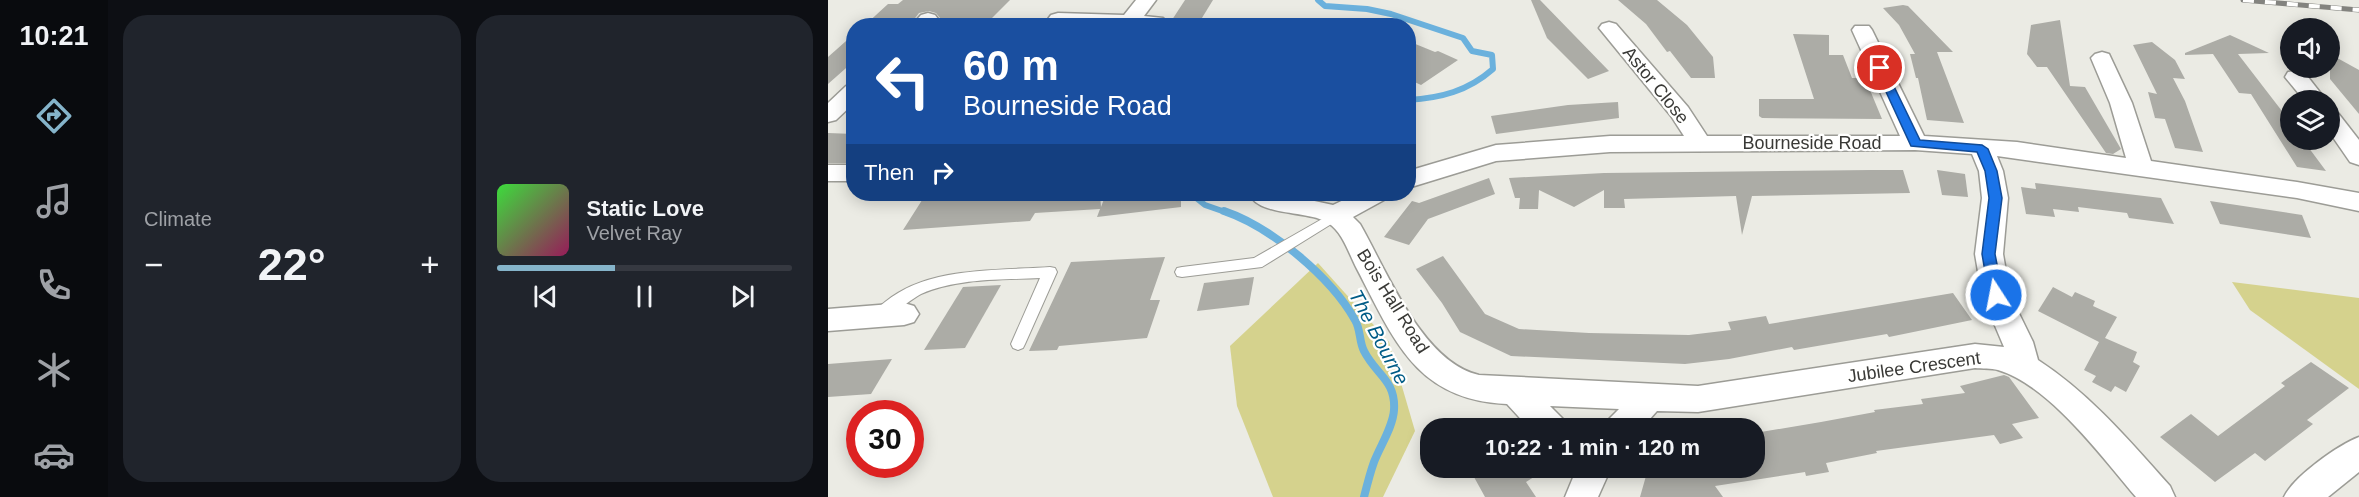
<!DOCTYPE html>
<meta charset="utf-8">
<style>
:root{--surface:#171b24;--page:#20242c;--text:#f1f3f6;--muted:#9ea1a6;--line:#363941;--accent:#85b4ca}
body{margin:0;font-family:Helvetica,sans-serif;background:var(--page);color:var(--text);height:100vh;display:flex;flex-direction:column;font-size:22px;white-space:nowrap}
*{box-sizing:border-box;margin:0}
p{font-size:20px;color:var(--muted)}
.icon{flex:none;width:33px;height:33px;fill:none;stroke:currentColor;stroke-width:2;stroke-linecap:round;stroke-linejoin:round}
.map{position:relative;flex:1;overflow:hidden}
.panel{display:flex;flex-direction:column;gap:15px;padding:15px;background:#0d0f14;width:720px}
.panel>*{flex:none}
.top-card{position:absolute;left:18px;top:18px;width:570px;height:183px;border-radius:24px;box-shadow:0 3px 15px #0003;background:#1a4fa0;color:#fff;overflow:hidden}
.tools{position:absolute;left:1452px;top:18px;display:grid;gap:12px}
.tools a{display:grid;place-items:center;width:60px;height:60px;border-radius:50%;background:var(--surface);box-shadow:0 3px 15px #0003;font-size:30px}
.speed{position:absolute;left:18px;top:400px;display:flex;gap:12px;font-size:30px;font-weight:700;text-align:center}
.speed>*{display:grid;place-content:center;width:78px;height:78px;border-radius:50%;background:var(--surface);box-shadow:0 3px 15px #0003;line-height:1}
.speed .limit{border:9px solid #d22;background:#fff;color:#111}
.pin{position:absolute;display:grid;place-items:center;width:51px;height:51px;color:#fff;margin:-26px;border:3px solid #fff;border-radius:50%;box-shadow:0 2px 6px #0007}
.me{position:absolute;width:66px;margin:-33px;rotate:349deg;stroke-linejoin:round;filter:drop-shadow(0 0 4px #0008)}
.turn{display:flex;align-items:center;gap:21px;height:126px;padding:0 18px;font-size:27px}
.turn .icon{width:78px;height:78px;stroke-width:2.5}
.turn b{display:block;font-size:42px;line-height:51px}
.then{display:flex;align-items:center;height:57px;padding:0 18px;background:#0003;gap:12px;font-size:22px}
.big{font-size:45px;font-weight:700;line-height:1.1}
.panel .widget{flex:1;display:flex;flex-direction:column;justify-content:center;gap:9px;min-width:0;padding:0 21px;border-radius:24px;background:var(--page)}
.song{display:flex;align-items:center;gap:18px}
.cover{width:72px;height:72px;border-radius:9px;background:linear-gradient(135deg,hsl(120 70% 55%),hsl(330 70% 35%))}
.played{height:6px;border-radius:3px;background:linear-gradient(90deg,var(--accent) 40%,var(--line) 40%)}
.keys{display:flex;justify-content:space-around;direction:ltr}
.heat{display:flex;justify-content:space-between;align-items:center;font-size:33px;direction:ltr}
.panel .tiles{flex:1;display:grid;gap:15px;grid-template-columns:repeat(2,1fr)}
.trip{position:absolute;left:592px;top:418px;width:345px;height:60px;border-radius:24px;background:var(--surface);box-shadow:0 3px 15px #0003;font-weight:700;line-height:60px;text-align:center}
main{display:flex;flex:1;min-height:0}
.tab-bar{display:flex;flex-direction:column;width:108px;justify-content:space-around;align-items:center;background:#090b0e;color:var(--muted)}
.tab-bar .icon{width:42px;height:42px}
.tab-bar .selected{color:var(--accent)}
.tab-bar b{font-size:27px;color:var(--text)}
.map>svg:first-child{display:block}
</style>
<main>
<nav class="tab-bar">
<b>10:21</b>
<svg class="icon selected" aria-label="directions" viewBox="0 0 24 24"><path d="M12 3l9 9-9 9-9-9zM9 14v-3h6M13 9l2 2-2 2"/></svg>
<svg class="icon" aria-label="music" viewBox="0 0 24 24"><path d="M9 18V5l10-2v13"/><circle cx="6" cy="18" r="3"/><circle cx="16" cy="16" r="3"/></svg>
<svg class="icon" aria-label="phone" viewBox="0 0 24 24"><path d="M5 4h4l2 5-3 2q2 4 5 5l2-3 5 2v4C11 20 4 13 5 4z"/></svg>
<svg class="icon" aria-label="climate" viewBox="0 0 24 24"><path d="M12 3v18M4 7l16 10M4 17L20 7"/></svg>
<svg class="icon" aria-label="car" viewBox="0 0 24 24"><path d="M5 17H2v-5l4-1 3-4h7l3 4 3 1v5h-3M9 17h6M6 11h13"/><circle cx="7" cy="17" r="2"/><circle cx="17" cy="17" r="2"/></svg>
</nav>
<section class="panel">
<div class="tiles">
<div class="widget"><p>Climate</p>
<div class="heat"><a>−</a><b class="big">22°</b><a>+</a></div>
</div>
<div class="widget">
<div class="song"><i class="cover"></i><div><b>Static Love</b><p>Velvet Ray</p></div></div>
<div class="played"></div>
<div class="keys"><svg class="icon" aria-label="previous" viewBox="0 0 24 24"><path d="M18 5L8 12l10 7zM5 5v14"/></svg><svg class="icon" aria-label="pause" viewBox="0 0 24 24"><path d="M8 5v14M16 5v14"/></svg><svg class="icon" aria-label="next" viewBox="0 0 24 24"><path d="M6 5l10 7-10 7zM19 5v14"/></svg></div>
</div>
</div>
</section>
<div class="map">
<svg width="1531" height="497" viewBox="0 0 1531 497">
<rect width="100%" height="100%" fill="#ebebe4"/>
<g fill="#d5d28d">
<polygon points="490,263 561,342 587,431 555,497 445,497 409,406 402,346"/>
<polygon points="1404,282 1531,298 1531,389 1422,310"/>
</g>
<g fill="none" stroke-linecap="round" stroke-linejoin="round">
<g stroke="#6bb1dd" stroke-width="6">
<path d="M490,0l7,6 42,3 24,5 72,24 9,13 20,4 1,14c-25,22 -52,29 -85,31"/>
<polyline points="369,194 367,197 377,205 400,213"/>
</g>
<path stroke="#6bb1dd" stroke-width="8" d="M396,211c47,16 107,66 131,109 6,10 4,22 9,31 12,24 32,29 30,59 -1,17 -14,36 -20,52 -4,11 -7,23 -10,35"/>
</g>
<g fill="#acaca6">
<polygon points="75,0 182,0 156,26 108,26 112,18 108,13 101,11 91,13 81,26 36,26 60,4 70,4"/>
<polygon points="357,0 385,0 369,26 340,26"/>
<polygon points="703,0 712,0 781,71 760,79 719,38"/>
<polygon points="790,0 829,0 859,25 885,57 887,78 863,78 842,51 839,52 818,24"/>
<polygon points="1075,5 1080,6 1125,52 1109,52 1136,123 1099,120 1090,78 1088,78 1082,54 1087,54 1071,25 1055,8"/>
<polygon points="1232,20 1242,86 1257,87 1293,149 1285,154 1278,153 1219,67 1209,67 1199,54 1203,25"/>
<polygon points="26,34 26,61 0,84 0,57"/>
<polygon points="965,34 1001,35 1001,55 1015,55 1024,78 1037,78 1054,119 934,118 931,116 931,99 986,99"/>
<polygon points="1402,35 1441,53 1410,54 1457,115 1462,116 1461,140 1475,140 1498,171 1469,167 1423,94 1411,93 1385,54 1357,55 1357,53"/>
<polygon points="580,41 607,52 610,51 630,60 593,85 580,79"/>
<polygon points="1324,42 1347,60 1357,79 1345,78 1357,101 1375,152 1347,148 1337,119 1327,118 1320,92 1329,94 1305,45"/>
<polygon points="1502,54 1531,70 1531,114 1502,79"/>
<polygon points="790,102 791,118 668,134 663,116 740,105"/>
<polygon points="0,133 26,134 26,163 0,163"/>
<polygon points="1043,170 1075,170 1082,193 924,196 914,235 908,196 796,199 797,208 776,208 776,190 746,207 711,190 710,209 691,209 692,198 687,198 681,178 776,173"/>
<polygon points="1109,170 1137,174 1140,197 1114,195"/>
<polygon points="661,178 667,194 600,219 581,245 556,237 584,201 591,203"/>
<polygon points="1207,183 1333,198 1346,224 1301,218 1299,213 1250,207 1251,212 1225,209 1227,217 1198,214 1193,187 1208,189"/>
<polygon points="175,194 177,194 175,196 272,194 273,207 278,194 353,194 353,207 269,217 272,209 207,213 202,221 75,230 96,197"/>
<polygon points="1382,201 1474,215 1483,238 1392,224"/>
<polygon points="615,256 657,314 691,329 761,333 861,335 903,330 900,322 938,316 941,324 1125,293 1144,320 1061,337 1059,334 966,350 964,347 901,359 857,364 683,356 632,332 614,303 588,269"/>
<polygon points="337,257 322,300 332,300 319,338 231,346 229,350 201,351 243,262"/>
<polygon points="426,277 421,305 369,311 376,283"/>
<polygon points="173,285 137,348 96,350 135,287"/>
<polygon points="1225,287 1244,297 1247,292 1267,301 1265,306 1289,317 1277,338 1309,352 1305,362 1312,366 1298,392 1287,386 1283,392 1264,382 1268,376 1256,370 1271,342 1210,311"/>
<polygon points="64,359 43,394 0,397 0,364"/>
<polygon points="1483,362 1521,388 1479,420 1485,424 1437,461 1427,453 1387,482 1332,437 1363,414 1390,436 1457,386 1453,383"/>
<polygon points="1176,375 1181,377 1211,418 1184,424 1195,438 1172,444 1166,435 1048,451 1049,453 998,463 1001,472 978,476 977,472 887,486 895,497 812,497 818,476 830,468 927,468 927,433 993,422 1047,412 1046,410 1095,404 1093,399 1137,393 1132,386"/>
<polygon points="641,468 720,468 698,482 708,497 657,497"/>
</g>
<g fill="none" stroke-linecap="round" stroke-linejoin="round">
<g stroke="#9c9c96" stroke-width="2">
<g id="service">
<polygon points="508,211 514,215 513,218 434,267 354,277 349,276 347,272 349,268 354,267 426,258"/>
<path d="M222,267l5,1 2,4 -32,72 -2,4 -5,2 -5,-2 -2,-4 29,-66c-38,2 -82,0 -119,16 -12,6 -36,29 -47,25l-2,-4c3,-6 8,-9 13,-13 44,-36 111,-31 165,-35z"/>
</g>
</g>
<g stroke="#9c9c96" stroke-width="3">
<g id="minor">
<polygon points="308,0 328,0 316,16 335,18 338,22 336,26 230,25 223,23 220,19 223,15 230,13 296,15"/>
<polygon points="100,13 107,15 110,19 105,26 83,26 93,15"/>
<path d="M781,22l7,2 72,83 19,29h193l-48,-106 3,-4h14l3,4 52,106 93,6 109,16 -16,-55 -19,-45 4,-4 7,-2 7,2 23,49 19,58 146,21 62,11v18l-62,-13 -300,-42 6,15 5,27 -5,56 7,41 23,47 5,18c52,34 91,80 132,126l5,11h-39c-34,-40 -87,-112 -138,-127 -7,-2 -16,-1 -23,-2l-277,44 -41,-1 -16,18h-36l4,-10 10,-10 -69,-3 13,13 4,10h-37l-23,-25c-91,-4 -113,-64 -150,-135 -8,-15 -14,-37 -29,-46 -19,-13 -68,-6 -79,-29h33l51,11 23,-11h31l-3,6 -31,17 7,7c27,47 62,138 119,151l219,11 277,-42 29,3 -22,-52 -7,-41 7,-56 -3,-27 -7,-17 -57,-4 -305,2 -114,9 -88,27v-17l88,-26 114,-9h74l-13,-20 -72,-88 3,-4z"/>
<polygon points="1468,71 1476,72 1498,100 1476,100 1457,77 1460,72"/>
<polygon points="26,85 26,103 8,120 0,122 0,103 18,86"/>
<polygon points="1502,111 1510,113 1531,140 1531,165 1522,162 1502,133"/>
<rect x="0" y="165" width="26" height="16"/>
<polygon points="76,303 86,306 91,314 86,322 76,325 0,331 0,309"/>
<path d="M1531,437v35l-31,25h-44c9,-20 54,-52 75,-60z"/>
<polygon points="749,468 783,468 770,497 737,497"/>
</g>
</g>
<use href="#service" fill="#fff" fill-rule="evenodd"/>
<use href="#minor" fill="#fff" fill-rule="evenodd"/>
<g stroke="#83837f" stroke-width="5">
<polyline id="rail" points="1415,0 1531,10"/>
</g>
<use href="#rail" stroke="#fffffe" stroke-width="4" stroke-dasharray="11" stroke-linecap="butt"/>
</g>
<polygon fill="#1a73e8" stroke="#114b97" stroke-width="1.5" points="1052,64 1057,68 1092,140 1154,145 1160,149 1169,171 1174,198 1167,254 1175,295 1173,298 1168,300 1161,295 1154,254 1161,198 1157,171 1149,152 1083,146 1047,68"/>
<g text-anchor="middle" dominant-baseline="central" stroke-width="4.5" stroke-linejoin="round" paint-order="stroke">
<g font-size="18" fill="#393936" stroke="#fffffe">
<text transform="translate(828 85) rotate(51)">Astor Close</text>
<text x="984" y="143">Bourneside Road</text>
<text transform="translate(565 301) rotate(58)">Bois Hall Road</text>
<text transform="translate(1086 367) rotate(-8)">Jubilee Crescent</text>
</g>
<g font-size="20" font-style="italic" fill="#005c86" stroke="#fffffe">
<text transform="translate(551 337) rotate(62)">The Bourne</text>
</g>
</g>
</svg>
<div class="tools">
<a><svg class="icon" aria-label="sound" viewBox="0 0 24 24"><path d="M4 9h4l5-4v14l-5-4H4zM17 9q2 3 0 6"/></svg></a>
<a><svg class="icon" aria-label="layers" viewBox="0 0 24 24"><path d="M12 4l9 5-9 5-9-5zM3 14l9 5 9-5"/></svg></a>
</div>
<div class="speed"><div class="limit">30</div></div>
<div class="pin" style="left:1052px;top:68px;background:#d93025"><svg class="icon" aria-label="arrive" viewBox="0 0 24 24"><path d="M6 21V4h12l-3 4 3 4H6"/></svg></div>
<svg class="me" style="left:1168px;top:295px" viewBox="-20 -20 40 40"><circle r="17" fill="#1a73e8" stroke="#fff" stroke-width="3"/><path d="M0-11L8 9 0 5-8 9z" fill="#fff"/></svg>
<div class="trip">10:22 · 1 min · 120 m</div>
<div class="top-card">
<div class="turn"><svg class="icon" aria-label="left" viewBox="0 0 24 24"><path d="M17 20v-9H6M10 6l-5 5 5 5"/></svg><div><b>60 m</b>Bourneside Road</div></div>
<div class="then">Then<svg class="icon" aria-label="right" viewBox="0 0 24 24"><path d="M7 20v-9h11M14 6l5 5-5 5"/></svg></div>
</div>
</div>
</main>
